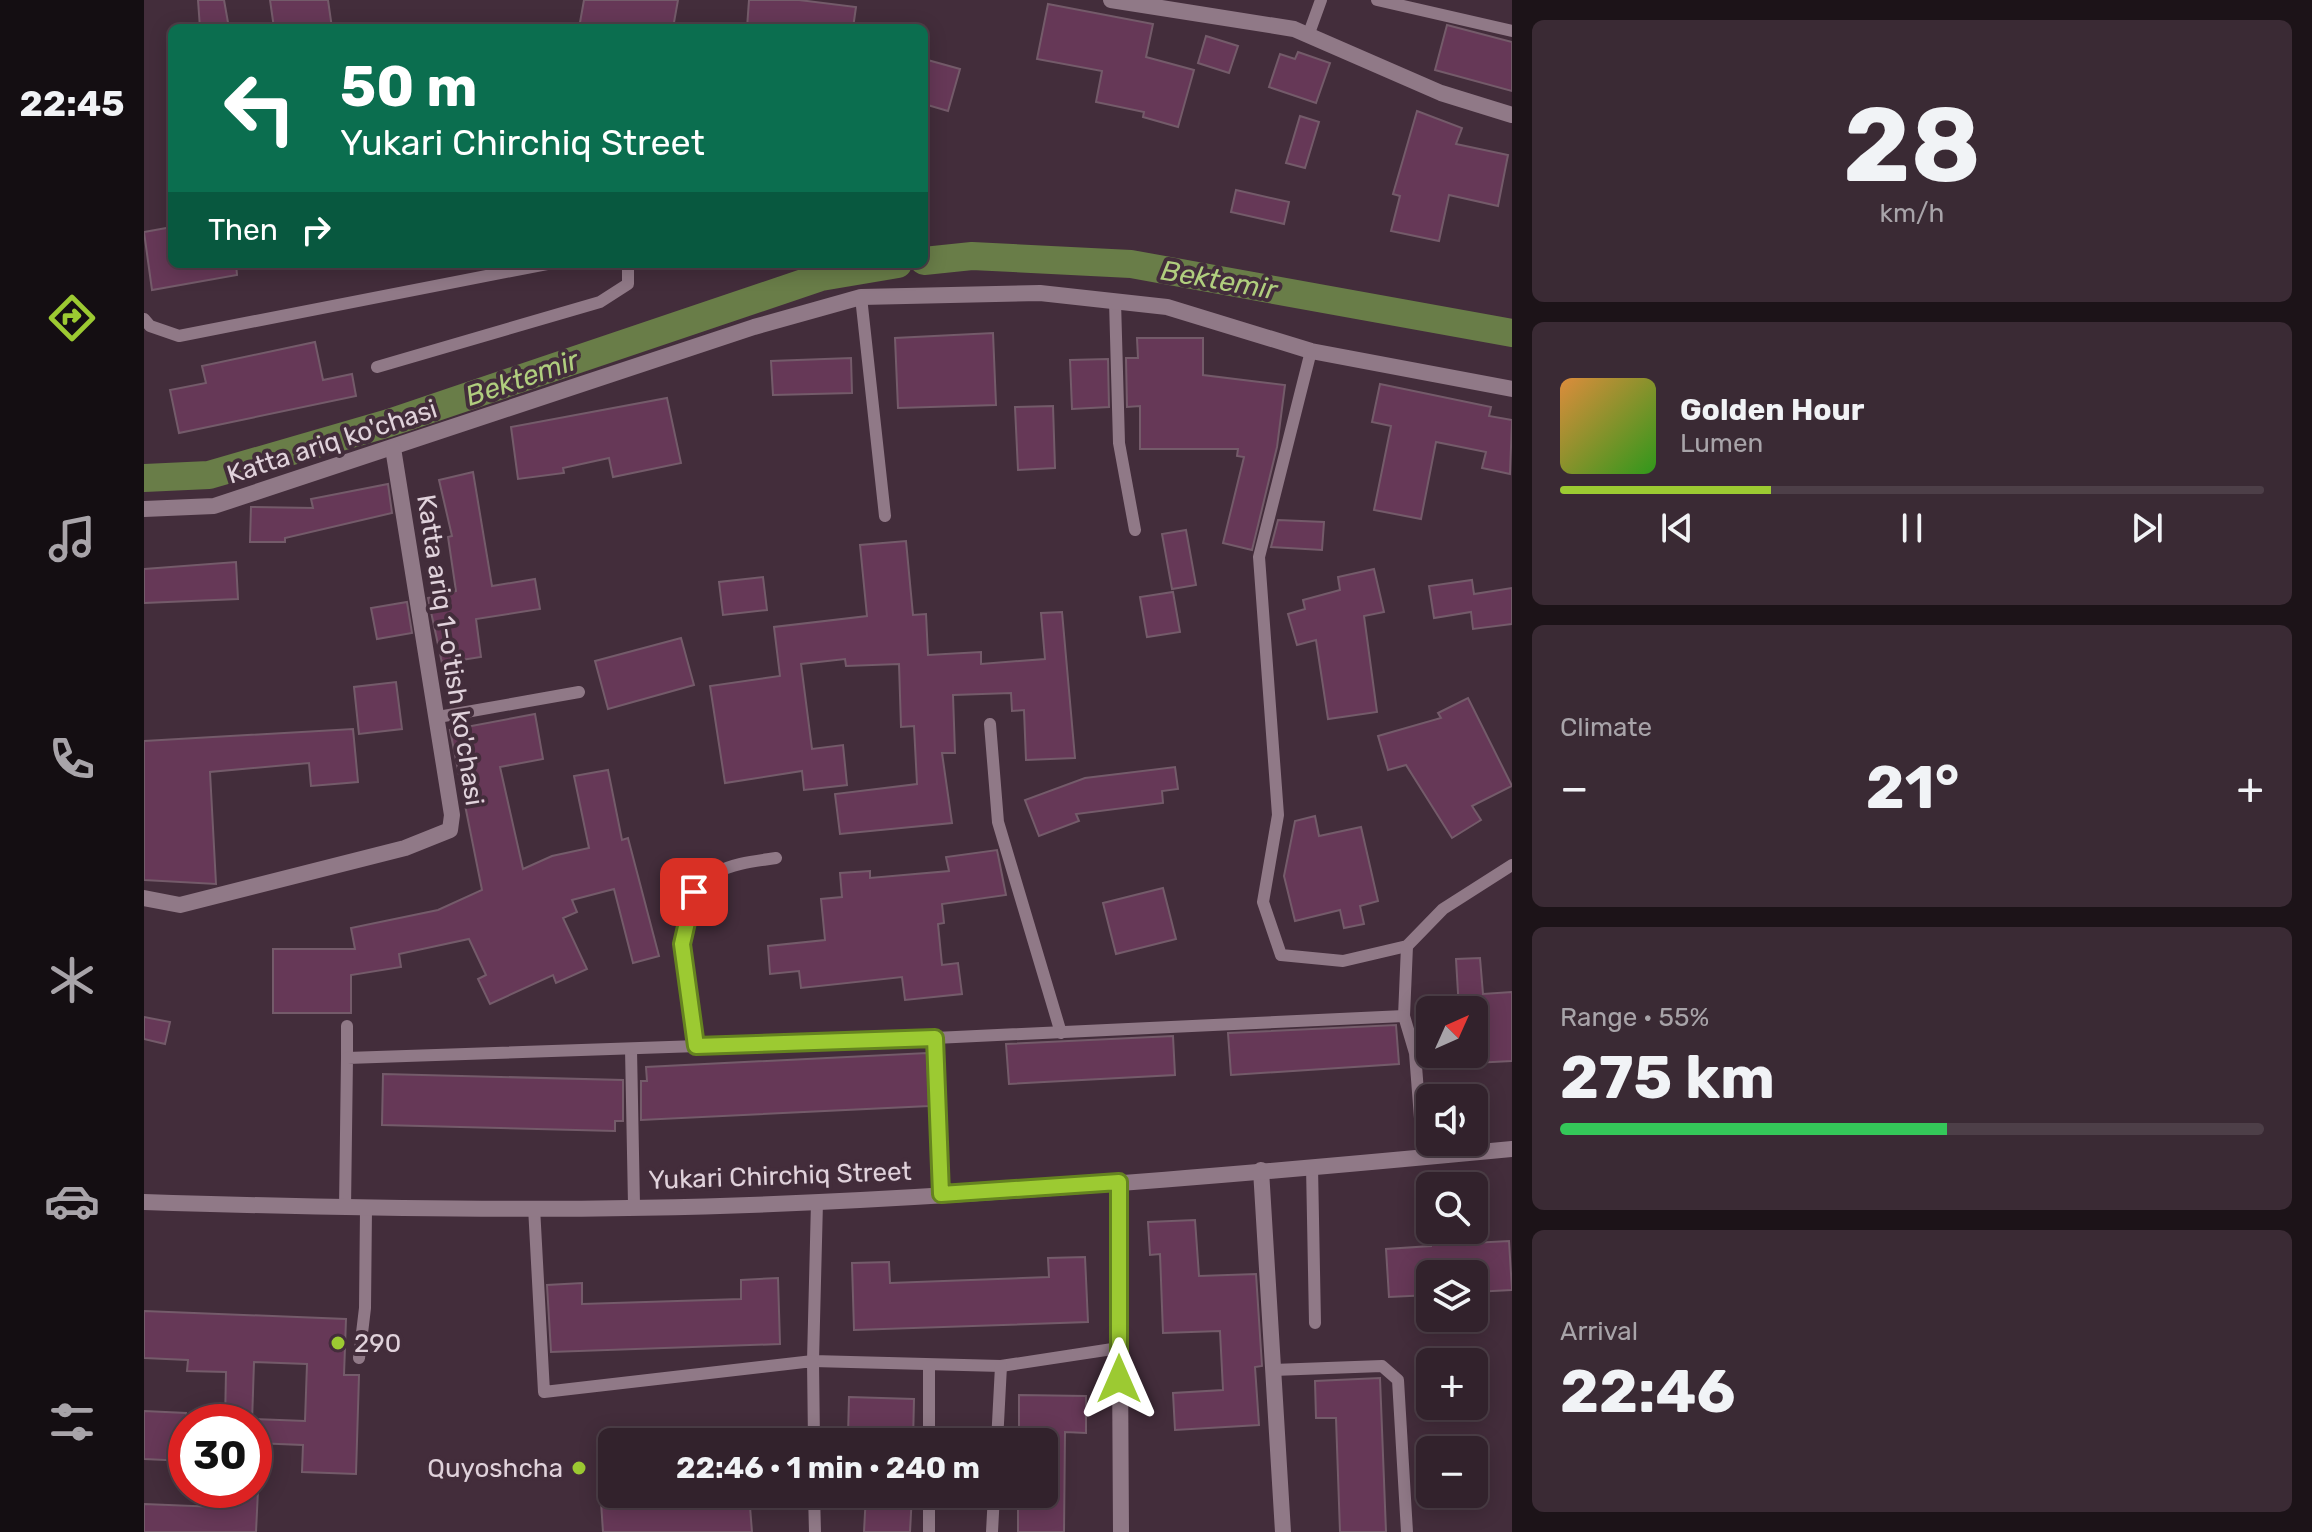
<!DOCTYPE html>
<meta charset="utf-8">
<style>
:root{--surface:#32222c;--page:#3a2a34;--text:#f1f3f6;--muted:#a8a4a9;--line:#4d3f48;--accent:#9cca32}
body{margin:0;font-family:Rubik,sans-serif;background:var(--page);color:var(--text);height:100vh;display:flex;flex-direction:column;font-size:30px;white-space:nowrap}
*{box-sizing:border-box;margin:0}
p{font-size:26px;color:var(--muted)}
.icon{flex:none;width:44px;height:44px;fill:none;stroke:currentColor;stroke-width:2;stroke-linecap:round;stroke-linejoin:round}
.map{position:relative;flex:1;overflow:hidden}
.drawer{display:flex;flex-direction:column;gap:20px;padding:20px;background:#1c1318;width:800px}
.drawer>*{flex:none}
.guide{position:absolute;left:24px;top:24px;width:760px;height:244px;border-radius:12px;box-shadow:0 4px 20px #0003,0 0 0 2px var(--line);background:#0b6e4f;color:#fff;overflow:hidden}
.needle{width:52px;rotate:45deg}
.controls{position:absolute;left:1272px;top:996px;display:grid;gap:16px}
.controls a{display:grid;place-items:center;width:72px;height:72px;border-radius:12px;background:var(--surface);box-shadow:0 4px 20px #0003,0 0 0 2px var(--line);font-size:40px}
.speed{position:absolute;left:24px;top:1404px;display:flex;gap:16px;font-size:40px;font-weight:700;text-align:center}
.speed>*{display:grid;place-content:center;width:104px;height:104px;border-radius:50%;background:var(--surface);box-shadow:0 4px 20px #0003,0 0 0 2px var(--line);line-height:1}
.speed .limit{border:12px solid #d22;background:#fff;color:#111}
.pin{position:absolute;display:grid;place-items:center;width:68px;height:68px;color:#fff;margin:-34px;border-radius:16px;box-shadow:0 4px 12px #0006}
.me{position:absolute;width:88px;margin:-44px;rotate:0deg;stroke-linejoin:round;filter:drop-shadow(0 0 6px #0008)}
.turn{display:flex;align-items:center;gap:28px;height:168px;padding:0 40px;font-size:36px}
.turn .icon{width:104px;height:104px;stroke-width:2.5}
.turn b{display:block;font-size:56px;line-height:68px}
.then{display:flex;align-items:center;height:76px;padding:0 40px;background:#0003;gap:16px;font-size:30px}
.big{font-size:60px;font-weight:700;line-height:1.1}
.drawer .card{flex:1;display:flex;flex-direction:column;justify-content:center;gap:12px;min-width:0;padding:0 28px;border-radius:12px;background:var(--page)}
.drawer .dial{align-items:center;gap:0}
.dial b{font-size:104px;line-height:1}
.song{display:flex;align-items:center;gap:24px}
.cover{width:96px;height:96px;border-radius:12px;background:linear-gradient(135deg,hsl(30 70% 55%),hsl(110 70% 35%))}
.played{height:8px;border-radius:4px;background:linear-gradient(90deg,var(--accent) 30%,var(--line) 30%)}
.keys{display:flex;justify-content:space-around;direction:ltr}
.heat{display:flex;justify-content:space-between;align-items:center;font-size:44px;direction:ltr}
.charge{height:12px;border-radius:6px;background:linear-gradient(90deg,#34c759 55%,var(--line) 0)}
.trip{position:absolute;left:454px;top:1428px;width:460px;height:80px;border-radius:12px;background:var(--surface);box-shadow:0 4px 20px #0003,0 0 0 2px var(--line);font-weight:700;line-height:80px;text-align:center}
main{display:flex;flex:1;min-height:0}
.menu{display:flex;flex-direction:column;width:144px;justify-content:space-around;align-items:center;background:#140e12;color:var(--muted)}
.menu .icon{width:56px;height:56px}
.menu .selected{color:var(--accent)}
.menu b{font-size:36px;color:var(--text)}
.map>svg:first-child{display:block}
</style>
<main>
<nav class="menu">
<b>22:45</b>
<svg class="icon selected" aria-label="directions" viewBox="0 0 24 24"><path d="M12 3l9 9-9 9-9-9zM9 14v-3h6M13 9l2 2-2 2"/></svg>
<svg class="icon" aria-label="music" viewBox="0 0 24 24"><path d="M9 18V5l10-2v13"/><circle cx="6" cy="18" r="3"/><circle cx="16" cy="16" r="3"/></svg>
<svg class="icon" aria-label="phone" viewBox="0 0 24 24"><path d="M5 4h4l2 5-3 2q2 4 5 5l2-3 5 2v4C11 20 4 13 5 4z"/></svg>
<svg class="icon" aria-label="climate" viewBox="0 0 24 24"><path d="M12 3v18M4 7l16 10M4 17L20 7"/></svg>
<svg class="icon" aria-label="car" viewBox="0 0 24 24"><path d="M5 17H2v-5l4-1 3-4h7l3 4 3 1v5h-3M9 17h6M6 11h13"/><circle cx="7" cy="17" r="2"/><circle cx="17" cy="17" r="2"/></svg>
<svg class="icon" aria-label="filters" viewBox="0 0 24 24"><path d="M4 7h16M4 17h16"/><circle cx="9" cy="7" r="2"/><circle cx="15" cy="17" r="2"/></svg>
</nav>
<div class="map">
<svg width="1368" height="1532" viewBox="0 0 1368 1532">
<rect width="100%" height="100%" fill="#432d3b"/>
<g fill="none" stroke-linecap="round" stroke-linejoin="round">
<g stroke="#697d48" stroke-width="28">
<polyline points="780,261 828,256 987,264 1368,333"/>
<polyline points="0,478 65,475 245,423 677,277 754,264"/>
</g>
</g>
<g fill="#663857" stroke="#745b6a" stroke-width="2">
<polygon points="54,0 80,0 85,28 56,28"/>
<polygon points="126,0 184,0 188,28 130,28"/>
<polygon points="440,0 534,0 529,28 435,28"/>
<polygon points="605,0 655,0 712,7 709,28 603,28"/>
<polygon points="904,4 1009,24 1002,57 1050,70 1034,127 999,117 1000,112 952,102 958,71 893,59"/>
<polygon points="1303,25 1368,42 1368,91 1291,70"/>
<polygon points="1062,36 1094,46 1085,73 1054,63"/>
<polygon points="1154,52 1186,63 1172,103 1125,87 1136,54 1151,59"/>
<polygon points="780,59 816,69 804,111 780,104"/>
<polygon points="1273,111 1318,128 1312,144 1364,155 1354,206 1305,195 1295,241 1247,231 1256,196 1249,194"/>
<polygon points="1156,116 1175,122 1161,168 1142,163"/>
<polygon points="1092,190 1145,202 1140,224 1087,212"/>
<polygon points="28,227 28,264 92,264 93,275 8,290 0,232"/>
<polygon points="849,333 852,405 754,408 751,338"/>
<polygon points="993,338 1059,338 1059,375 1141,385 1133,447 1108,550 1079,543 1100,457 1093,456 1094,449 996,449 996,406 983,407 982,358 994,358"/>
<polygon points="171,342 179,380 208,374 212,396 35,433 26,390 62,383 58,366"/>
<polygon points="707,358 708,393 629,395 627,361"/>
<polygon points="964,359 965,407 928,409 926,360"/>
<polygon points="1236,384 1347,407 1345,416 1368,420 1366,474 1338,468 1342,452 1292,442 1277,519 1230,510 1247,426 1228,422"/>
<polygon points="523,398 537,463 469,477 465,458 419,468 420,473 374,479 367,427"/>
<polygon points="909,406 911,468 874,470 871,407"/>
<polygon points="329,472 348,586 391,579 396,609 332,619 337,657 298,663 284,598 312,591 304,537 308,536 295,480"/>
<polygon points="244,484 248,513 141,538 141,542 106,542 107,507 169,508 167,499"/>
<polygon points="1134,520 1180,522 1178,550 1127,547"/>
<polygon points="1042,530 1052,585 1028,589 1018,534"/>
<polygon points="762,541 769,615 782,614 784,655 837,652 837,664 901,659 897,613 918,612 931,758 882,760 880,710 868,711 867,693 809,695 811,753 798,753 808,823 696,834 691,794 773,784 770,726 757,727 755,664 702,666 701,659 657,664 668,749 699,745 703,785 660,790 658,771 581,783 566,686 636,676 630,627 723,616 716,545"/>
<polygon points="92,562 94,599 0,603 0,569"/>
<polygon points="1230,569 1240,612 1220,616 1233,712 1184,719 1172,640 1153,645 1144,614 1161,609 1159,600 1196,590 1194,577"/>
<polygon points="619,577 623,610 579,615 575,582"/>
<polygon points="1328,580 1330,594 1368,588 1368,624 1329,629 1327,612 1290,618 1285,586"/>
<polygon points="1029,592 1036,632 1003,637 996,597"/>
<polygon points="263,602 268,633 233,639 227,608"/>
<polygon points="537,638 550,685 464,709 451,661"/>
<polygon points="252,682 258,729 215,734 210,687"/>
<polygon points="1324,698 1368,786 1328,806 1337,820 1308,838 1262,765 1244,770 1234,736 1297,718 1294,713"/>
<polygon points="391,714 399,759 356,767 379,869 408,856 445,848 430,776 464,770 478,840 484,838 515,956 489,963 470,889 428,900 433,912 419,918 443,969 412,983 409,975 346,1004 334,979 342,975 325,939 255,954 257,967 207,975 207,1013 129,1013 129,949 211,949 207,928 294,910 338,890 306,730"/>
<polygon points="209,729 214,782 167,786 165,763 66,772 72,884 0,880 0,741"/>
<polygon points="1031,767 1034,789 1018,791 1019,803 932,814 935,821 895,836 881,800 941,778"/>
<polygon points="1171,816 1175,836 1217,827 1234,901 1216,906 1220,924 1200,928 1196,910 1151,921 1140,876 1151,821"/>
<polygon points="853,850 862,895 798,904 800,923 794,924 798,965 814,963 818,994 761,1000 758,977 657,988 655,971 626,974 624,946 681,940 677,899 698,897 696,873 726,871 726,878 805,871 802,857"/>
<polygon points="1019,888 1032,939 972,954 959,903"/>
<polygon points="1336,958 1339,994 1368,992 1368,1061 1330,1063 1330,1010 1315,1010 1312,959"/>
<polygon points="0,1017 26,1022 21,1044 0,1039"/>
<polygon points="1252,1025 1255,1064 1087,1075 1084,1033"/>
<polygon points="1029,1036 1031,1075 865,1084 862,1044"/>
<polygon points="783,1053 785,1106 497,1120 497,1081 503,1081 502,1067"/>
<polygon points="239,1074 479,1080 479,1121 471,1121 471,1131 238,1125"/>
<polygon points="1051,1220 1055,1276 1112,1274 1118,1366 1111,1367 1115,1425 1031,1430 1029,1393 1079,1390 1076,1331 1019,1333 1016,1254 1006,1255 1004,1222"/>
<polygon points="1327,1230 1328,1243 1365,1241 1368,1290 1330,1292 1330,1274 1286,1274 1286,1295 1245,1297 1242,1249 1287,1246 1286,1231"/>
<polygon points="941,1257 944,1322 710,1330 708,1263 745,1262 746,1283 905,1277 904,1258"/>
<polygon points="634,1278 636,1344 407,1352 403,1285 438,1283 438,1304 597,1299 597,1280"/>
<polygon points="0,1311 202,1319 200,1375 215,1375 212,1474 158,1472 159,1445 110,1443 110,1419 161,1421 163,1364 110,1362 108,1422 81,1422 82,1372 43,1371 44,1360 0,1358"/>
<polygon points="1236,1378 1242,1532 1196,1532 1192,1418 1172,1418 1171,1381"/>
<polygon points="875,1395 942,1396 942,1433 921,1432 920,1532 874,1532 874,1494 900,1494 900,1442 875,1442"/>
<polygon points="705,1397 770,1399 769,1442 723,1442 723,1436 704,1435"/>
<polygon points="0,1411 42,1413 42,1461 0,1459"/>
<polygon points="74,1490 114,1490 112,1532 0,1532 0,1504 73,1507"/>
<polygon points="577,1494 605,1494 608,1532 459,1532 457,1502"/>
<polygon points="722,1494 768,1494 766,1532 720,1532"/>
</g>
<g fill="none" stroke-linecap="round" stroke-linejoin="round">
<g stroke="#907987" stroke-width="12">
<polyline points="1233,0 1368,31"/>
<polyline points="1164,36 1177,0"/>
<polyline points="717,297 741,516"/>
<polyline points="971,301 975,443 991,530"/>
<polyline points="0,319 6,326 35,336 403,264"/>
<polyline points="1167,351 1115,557 1134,815 1119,902 1137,955 1199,961 1263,946 1299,909 1368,865"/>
<polyline points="233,367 456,302 484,284 484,264"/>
<polyline points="294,717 435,692"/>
<polyline points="846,724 854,822 917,1033"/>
<polyline points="1263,946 1260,1016 1271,1053 1279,1157"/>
<polyline points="203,1026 203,1058"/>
<polyline points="791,1038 797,1194"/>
<path d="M552,1046c-7,-50 -33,-140 20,-173 17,-10 40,-12 60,-15"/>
<polyline points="487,1049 490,1205"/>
<polyline points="1168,1166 1171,1323"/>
<polyline points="673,1202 669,1361 857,1366 975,1348"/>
<polyline points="390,1207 400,1392 669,1361 670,1442"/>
<polyline points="201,1208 203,1058 791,1038 1260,1016"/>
<polyline points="215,1358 221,1308 222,1209"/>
<polyline points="785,1366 785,1442"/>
<polyline points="1129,1370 1238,1366 1254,1380 1263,1532"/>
<polyline points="853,1442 857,1366"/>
<polyline points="670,1494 671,1532"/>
<polyline points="785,1494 785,1532"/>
<polyline points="848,1532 850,1494"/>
</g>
<g stroke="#907987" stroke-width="16">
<polyline points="967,0 1150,29 1297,93 1368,115"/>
<polyline points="0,509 70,506 610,327 717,297 896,293 1023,307 1167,351 1368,389"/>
<polyline points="0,898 36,905 261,848 306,830 308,815 249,448"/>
<polyline points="1117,1170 1139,1532"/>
<polyline points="975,1182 977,1532"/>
</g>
<path stroke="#907987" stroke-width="16" d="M0,1202c225,7 450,11 675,0 231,-11 462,-31 693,-53"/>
</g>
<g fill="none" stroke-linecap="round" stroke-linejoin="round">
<g stroke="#658320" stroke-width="20">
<polyline id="route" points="550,892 538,944 552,1046 791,1038 797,1194 975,1182 975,1379"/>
</g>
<use href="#route" stroke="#9cca32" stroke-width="14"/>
</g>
<g fill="#9cca32" stroke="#432d3b" stroke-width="3">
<circle cx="194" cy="1343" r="8"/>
<circle cx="435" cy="1468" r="8"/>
</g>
<g text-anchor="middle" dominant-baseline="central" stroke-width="8" stroke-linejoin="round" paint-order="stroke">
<g font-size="26" fill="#e0d2db" stroke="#432d3b">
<text transform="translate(188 442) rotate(-18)">Katta ariq ko'chasi</text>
<text transform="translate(306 650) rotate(81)">Katta ariq 1-o'tish ko'chasi</text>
<text transform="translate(636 1176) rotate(-2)">Yukari Chirchiq Street</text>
</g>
<g font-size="26" fill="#e0d2db" stroke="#432d3b" text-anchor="start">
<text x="210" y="1343">290</text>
<text x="419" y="1468" text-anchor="end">Quyoshcha</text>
</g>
<g font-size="28" font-style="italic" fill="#b0ce7e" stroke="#432d3b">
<text transform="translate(1075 280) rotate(10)">Bektemir</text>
<text transform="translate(378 378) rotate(-19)">Bektemir</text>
</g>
</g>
</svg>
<div class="controls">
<a><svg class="needle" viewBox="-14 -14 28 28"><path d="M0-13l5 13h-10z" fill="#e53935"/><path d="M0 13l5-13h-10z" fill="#a8a4a9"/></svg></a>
<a><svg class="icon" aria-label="sound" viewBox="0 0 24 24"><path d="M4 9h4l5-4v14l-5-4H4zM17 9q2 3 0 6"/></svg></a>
<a><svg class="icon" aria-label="search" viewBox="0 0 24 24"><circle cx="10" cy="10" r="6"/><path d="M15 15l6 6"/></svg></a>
<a><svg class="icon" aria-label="layers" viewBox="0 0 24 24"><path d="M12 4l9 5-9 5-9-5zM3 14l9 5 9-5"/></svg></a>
<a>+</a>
<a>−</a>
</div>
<div class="speed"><div class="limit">30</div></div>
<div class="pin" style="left:550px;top:892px;background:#d93025"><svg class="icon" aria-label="arrive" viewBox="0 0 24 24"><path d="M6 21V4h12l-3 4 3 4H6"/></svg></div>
<svg class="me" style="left:975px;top:1379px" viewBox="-20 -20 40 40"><path d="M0-17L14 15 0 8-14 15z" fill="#9cca32" stroke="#fff" stroke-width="4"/></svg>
<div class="trip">22:46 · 1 min · 240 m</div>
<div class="guide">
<div class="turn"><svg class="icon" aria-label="left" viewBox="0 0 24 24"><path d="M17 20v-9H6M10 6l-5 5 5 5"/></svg><div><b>50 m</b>Yukari Chirchiq Street</div></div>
<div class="then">Then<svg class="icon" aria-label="right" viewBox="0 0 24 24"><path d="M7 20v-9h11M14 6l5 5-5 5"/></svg></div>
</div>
</div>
<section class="drawer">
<div class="card dial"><b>28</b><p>km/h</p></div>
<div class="card">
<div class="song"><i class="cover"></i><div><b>Golden Hour</b><p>Lumen</p></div></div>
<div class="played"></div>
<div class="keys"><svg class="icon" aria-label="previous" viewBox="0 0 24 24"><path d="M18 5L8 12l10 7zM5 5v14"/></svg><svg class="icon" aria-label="pause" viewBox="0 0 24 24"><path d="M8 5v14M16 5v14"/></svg><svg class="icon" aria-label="next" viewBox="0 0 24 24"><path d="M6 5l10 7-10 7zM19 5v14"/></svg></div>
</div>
<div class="card"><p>Climate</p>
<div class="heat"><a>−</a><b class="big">21°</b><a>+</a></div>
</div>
<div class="card"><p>Range · 55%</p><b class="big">275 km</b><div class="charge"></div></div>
<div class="card"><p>Arrival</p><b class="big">22:46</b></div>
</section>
</main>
